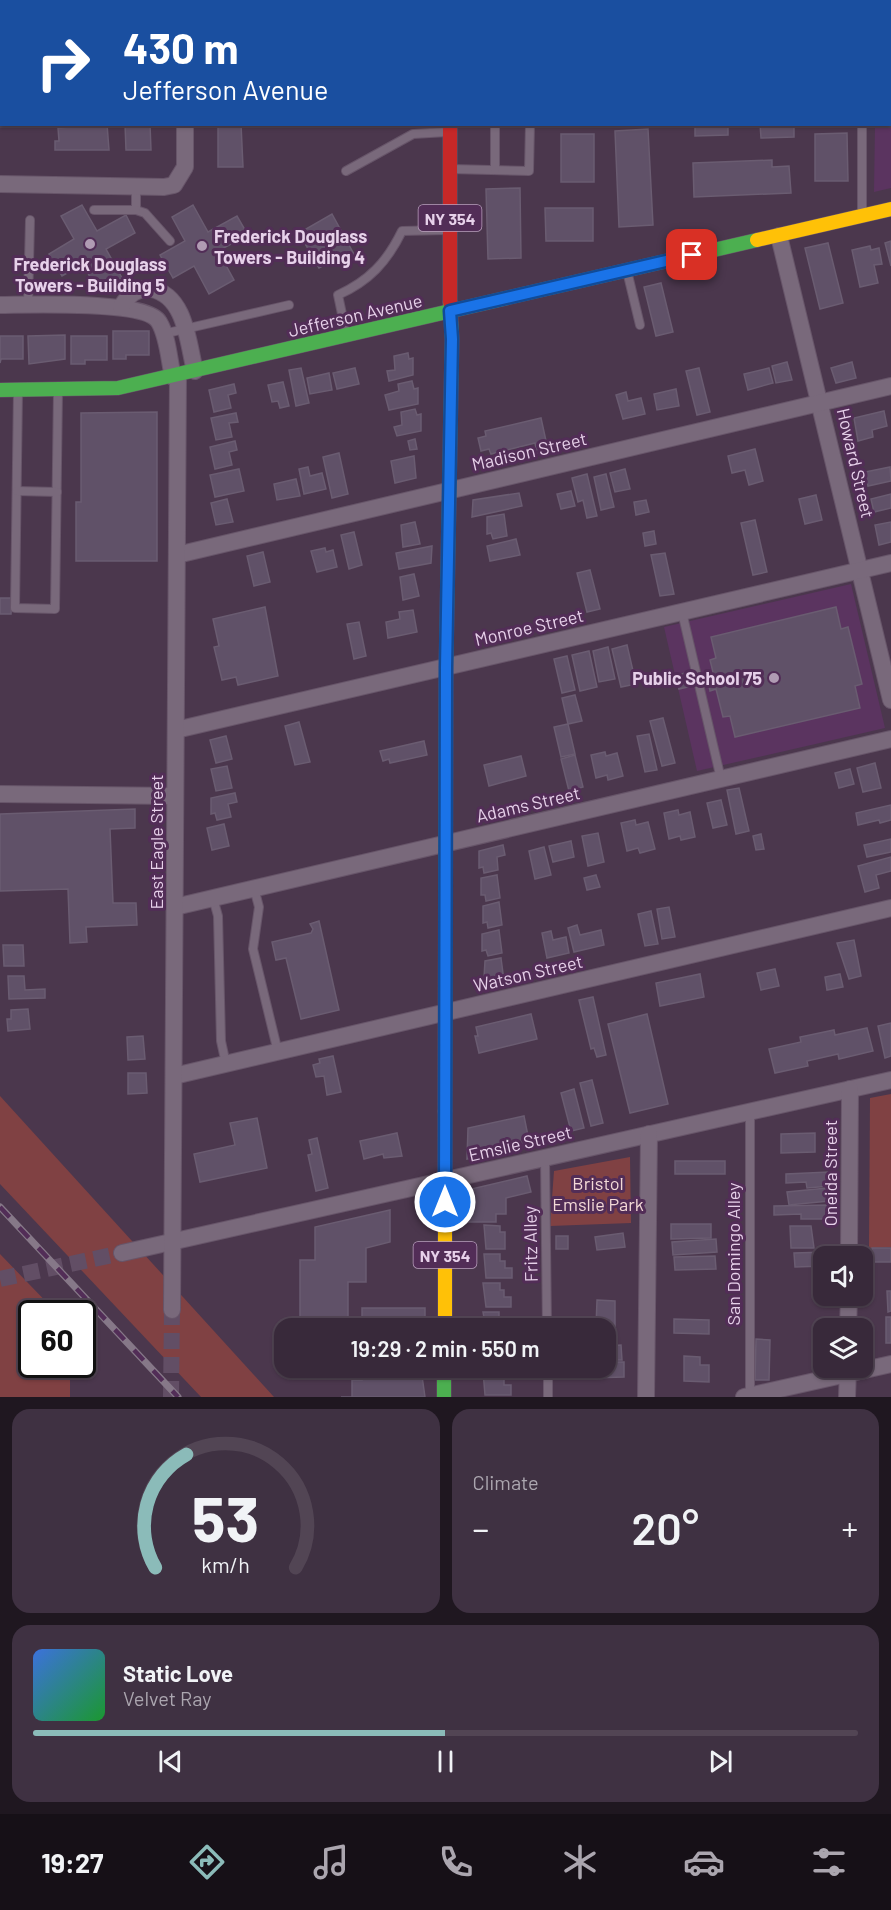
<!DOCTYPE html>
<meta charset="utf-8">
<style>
:root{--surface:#38293a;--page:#3f3142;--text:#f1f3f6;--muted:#aba6af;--line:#524554;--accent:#8bbbb9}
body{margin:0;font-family:Barlow,sans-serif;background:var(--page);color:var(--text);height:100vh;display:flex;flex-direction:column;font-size:22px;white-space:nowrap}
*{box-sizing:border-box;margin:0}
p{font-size:20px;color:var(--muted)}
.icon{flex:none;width:33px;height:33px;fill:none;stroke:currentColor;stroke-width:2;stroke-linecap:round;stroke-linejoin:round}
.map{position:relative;height:1397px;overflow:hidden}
.details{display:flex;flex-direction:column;gap:12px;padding:12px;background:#1f1720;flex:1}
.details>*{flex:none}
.banner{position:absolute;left:0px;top:0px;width:891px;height:126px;box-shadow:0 2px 4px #0004,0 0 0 2px var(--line);background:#1a4fa0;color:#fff;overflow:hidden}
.buttons{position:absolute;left:813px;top:1246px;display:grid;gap:12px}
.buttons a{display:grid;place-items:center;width:60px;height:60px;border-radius:12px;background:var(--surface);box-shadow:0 2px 4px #0004,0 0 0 2px var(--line);font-size:30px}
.speed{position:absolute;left:18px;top:1300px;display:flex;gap:12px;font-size:30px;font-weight:700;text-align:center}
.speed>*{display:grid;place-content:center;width:78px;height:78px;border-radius:50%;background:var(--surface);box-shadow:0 2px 4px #0004,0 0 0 2px var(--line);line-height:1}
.speed .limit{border:3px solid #111;border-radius:9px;background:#fff;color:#111}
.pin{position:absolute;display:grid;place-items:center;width:51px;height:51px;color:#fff;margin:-26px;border-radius:12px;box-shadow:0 3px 9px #0006}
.me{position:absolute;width:66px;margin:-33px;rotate:0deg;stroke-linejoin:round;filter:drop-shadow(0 0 4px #0008)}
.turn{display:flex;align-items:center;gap:21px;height:126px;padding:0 24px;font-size:27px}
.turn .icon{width:78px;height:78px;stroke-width:2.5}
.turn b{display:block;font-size:42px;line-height:51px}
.big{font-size:45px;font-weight:600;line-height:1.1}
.details .widget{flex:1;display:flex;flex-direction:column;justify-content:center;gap:9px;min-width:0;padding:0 21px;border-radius:18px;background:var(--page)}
.details .dial{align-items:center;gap:0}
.dial svg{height:156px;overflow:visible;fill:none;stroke:var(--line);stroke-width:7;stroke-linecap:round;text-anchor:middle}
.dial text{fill:var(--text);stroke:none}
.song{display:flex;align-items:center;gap:18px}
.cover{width:72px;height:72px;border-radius:9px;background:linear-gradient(135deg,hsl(220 70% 55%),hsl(130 70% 35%))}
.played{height:6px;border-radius:3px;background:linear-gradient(90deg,var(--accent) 50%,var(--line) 50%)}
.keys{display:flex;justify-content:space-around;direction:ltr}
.heat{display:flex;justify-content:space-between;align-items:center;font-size:33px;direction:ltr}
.details .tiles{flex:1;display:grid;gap:12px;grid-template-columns:1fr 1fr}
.widget:last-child{grid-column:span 2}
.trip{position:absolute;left:274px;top:1318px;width:342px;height:60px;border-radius:18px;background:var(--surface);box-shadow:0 2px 4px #0004,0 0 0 2px var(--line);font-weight:600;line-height:60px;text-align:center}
.dock{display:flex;height:96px;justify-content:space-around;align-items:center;background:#161017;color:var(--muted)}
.dock .icon{width:42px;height:42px}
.dock .on{color:var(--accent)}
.dock b{font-size:27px;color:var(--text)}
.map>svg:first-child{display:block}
</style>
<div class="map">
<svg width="891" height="1397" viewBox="0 0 891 1397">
<rect width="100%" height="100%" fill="#4b374d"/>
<g fill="#5b3460">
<polygon points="876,0 891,0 891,188 874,192 875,125 890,124 890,2"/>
<polygon points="851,584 885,728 697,771 664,627"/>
</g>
<g fill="#804143">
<polygon points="891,1094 891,1247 869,1248 870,1098"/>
<polygon points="0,1096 274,1397 201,1397 0,1184"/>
<polygon points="630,1157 631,1223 550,1226 554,1171"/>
<polygon points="0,1254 58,1314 32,1314 32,1365 70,1365 70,1397 0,1397"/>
</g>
<g fill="#605168" stroke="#6a5c71" stroke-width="1.5">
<polygon points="127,0 149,0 150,2 127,2"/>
<rect x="489" y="0" width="71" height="2"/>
<polygon points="734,0 804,0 805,2 734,2"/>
<polygon points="107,124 109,150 55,150 55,141 59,141 58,128"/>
<polygon points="125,124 150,124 151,150 126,150"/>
<polygon points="218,124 241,124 243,167 218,167"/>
<polygon points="695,124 728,124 728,135 695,136"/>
<polygon points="760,124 794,124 794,137 761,138"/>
<polygon points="648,129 653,225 619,227 615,131"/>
<polygon points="847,133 848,181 815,181 815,134"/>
<rect x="561" y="134" width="33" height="48"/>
<polygon points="772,160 772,167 789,166 791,193 694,197 693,163"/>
<polygon points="520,188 521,258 488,259 486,189"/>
<polygon points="82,205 97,231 126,215 135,233 106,249 122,278 98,292 83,264 62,276 49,254 74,239 61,216"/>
<polygon points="193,205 208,232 237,216 248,235 218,251 234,280 209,294 194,266 173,278 160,255 185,241 172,217"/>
<polygon points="545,208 593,208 593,241 546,241"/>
<polygon points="332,214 355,256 345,261 342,255 319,268 299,233"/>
<polygon points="891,241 891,266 885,243"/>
<polygon points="828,243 843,303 820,309 805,248"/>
<polygon points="870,246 871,250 879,248 882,264 874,265 878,283 860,287 852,250"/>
<polygon points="661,283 673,332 656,336 644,287"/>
<polygon points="113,331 149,331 149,355 126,355 126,359 113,359"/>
<polygon points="65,335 65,359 29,364 28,336"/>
<polygon points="0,336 23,336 23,359 1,359 0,363"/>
<polygon points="71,336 107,336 107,360 85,360 85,364 71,364"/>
<polygon points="408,353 409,359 413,358 413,375 389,381 387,371 395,370 394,356"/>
<polygon points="787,362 792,380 776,383 772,366"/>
<polygon points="852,362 856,378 836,383 831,368"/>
<polygon points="301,368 309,403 296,406 289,370"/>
<polygon points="355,368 359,384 337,389 333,373"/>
<polygon points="699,368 710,412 697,415 686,371"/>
<polygon points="769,368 773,383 748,390 744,374"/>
<polygon points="329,373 332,390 310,394 307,378"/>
<polygon points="412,381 414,389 418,388 418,404 389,410 385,395 399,391 398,384"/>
<polygon points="283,382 289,406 280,408 278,401 272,402 268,385"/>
<polygon points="234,384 236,393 228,395 231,408 214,412 209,390"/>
<polygon points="676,389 679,406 657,410 654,394"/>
<polygon points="626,392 628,401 641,398 645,414 623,419 616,395"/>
<polygon points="415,409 417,415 421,414 421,431 397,436 394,427 402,425 401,412"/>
<polygon points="884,411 887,426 872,430 873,437 858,441 854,418"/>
<polygon points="157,412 157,561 76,561 76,502 81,502 81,413"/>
<polygon points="236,413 238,422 229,423 232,437 216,440 211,418"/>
<polygon points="541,418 548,450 537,453 535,443 491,454 489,449 481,451 478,438 486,436 485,431"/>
<polygon points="415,439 417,449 410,450 408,441"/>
<polygon points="235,441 237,450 229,452 232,465 215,469 210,447"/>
<polygon points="755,449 763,481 749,485 745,470 732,473 728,456"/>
<polygon points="339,453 348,494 332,498 323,457"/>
<polygon points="414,456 416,478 395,483 391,461"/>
<polygon points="308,467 310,476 322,473 326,489 304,494 299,469"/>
<polygon points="890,467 891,481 868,486 865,472"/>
<polygon points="239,469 244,491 215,497 210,475"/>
<polygon points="625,469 630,489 615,492 610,473"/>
<polygon points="587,474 597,516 587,518 583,500 578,502 572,478"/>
<polygon points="606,474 614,507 601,510 594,477"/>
<polygon points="296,479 300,496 277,500 274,484"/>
<polygon points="571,491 575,506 561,509 557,494"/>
<polygon points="519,493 522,506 472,517 473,500"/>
<polygon points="891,494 891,508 874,512 871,499"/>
<polygon points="816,495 822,520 805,524 799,499"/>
<polygon points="227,499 233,522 216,525 211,503"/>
<polygon points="646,500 649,512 636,515 634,502"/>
<polygon points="504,514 507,536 493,539 491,533 487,534 487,517"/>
<polygon points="755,520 767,572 753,575 741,523"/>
<polygon points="415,522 420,544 403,547 401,525"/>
<polygon points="891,522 891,542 879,545 875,525"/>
<polygon points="654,531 656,544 645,546 643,533"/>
<polygon points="354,532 362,565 349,569 341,535"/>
<polygon points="516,539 520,555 490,561 487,546"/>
<polygon points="432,546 431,563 399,569 396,553"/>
<polygon points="325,548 326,552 333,550 337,567 317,572 311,551"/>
<polygon points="263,552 270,582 254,586 247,556"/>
<polygon points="665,553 674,594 660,596 651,555"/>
<polygon points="590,570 600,609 587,612 577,573"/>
<polygon points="414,574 419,596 403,600 400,577"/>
<polygon points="0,598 12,598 11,614 0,614"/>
<polygon points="265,607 278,676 238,685 236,677 222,680 214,647 219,646 213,619"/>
<polygon points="836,607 841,629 848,627 862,684 855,686 860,708 735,737 730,716 723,717 716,689 710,691 708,681 715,680 710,660 716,658 711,637"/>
<polygon points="413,610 417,632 388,638 386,622 400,619 399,612"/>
<polygon points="359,622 366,656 354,659 347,624"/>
<polygon points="627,645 636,684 621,687 612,649"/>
<polygon points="608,647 615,679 599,682 593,651"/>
<polygon points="589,651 597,687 580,691 572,655"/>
<polygon points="567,656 575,690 562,693 554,659"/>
<polygon points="685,673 688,687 679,689 675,676"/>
<polygon points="575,695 582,721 568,724 562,698"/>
<polygon points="663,718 675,763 662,766 650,721"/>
<polygon points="299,722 310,762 295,765 285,726"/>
<polygon points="568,724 575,754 561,757 554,727"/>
<polygon points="649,734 657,770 645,772 637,736"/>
<polygon points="226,736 232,759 216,763 210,740"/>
<polygon points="424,741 427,755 390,763 389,759 383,761 380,751"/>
<polygon points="605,752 606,756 617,753 623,776 608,780 607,775 596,778 591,755"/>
<polygon points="575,755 583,787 569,791 561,759"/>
<polygon points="521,756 526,776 489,786 484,765"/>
<polygon points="875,763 881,788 863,792 857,768"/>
<polygon points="227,766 232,788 216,791 211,769"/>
<polygon points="850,769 854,784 839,788 835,773"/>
<polygon points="739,788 749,831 736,834 727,790"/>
<polygon points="235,793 237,802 228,804 231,817 217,820 215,813 211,814 211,798"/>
<polygon points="721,800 727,825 713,828 707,803"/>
<polygon points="891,805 891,820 880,823 879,820 858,825 856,813"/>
<polygon points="135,809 135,828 110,829 113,903 136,903 137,925 86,927 87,942 70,943 68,889 0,891 0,814"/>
<polygon points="678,810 679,815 690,812 695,837 681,840 680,836 669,839 664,813"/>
<polygon points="635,820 636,825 648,822 655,849 640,853 638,848 627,851 621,823"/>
<polygon points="224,824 229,846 212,850 207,828"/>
<polygon points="598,833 604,862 588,866 582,836"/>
<polygon points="761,834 764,849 756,850 753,836"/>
<polygon points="891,839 891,852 867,857 864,845"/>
<polygon points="571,841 574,857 553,862 549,846"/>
<polygon points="503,845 505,855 497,857 498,870 484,873 483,867 479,868 479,851"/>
<polygon points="544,847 551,875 535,879 529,851"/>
<polygon points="891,857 891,871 876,875 879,888 865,892 858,866"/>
<polygon points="497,875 500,898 486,901 485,895 481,895 481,878"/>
<polygon points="596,875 600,887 587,890 584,878"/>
<polygon points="499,902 502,925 488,928 487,922 483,923 483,906"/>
<polygon points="669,907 675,937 662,939 657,909"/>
<polygon points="651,911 658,944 645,946 638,914"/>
<polygon points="319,921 339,1010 301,1019 286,958 276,960 272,942 311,933 313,929 310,924"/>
<polygon points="577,925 580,935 601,930 604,945 574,952 568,928"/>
<polygon points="499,930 502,953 488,956 486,950 482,951 482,934"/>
<polygon points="551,931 553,940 566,937 569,953 547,958 542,933"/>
<polygon points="854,940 861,976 849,979 837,943"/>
<polygon points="3,945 23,945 24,966 4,966"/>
<polygon points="501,958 504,981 490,984 489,978 484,978 485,961"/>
<polygon points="775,969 779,986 761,990 757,973"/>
<polygon points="700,974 704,997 660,1006 656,983"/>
<polygon points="840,974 843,987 827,990 825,977"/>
<polygon points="8,976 24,976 25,990 45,989 45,998 9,999"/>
<polygon points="593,997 606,1055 597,1057 594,1048 591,1049 579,1000"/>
<polygon points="28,1009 30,1029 8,1031 7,1019 11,1019 11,1010"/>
<polygon points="531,1014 537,1039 479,1053 475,1036 478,1036 476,1027"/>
<polygon points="647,1014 668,1104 630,1113 608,1024"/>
<polygon points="891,1023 891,1056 885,1058 878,1026"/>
<polygon points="867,1028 873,1051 839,1059 838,1054 807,1061 808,1066 775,1073 769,1049 801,1042 800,1037 834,1030 835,1035"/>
<polygon points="143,1036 145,1059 128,1060 127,1037"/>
<polygon points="333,1056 341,1092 327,1095 324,1076 316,1077 313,1065 320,1063 319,1059"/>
<polygon points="128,1073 146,1073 147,1093 128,1094"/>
<polygon points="592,1080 603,1123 591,1126 580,1083"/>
<polygon points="574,1089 584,1128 571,1131 561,1093"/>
<polygon points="524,1116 530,1146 467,1159 468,1128"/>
<polygon points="257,1118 267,1168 200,1182 194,1154 235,1145 230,1123"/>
<polygon points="397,1133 402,1156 384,1158 383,1154 364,1159 360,1141"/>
<polygon points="815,1133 815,1152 781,1153 781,1134"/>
<polygon points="317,1138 328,1188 316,1191 308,1155 312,1154 309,1140"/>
<rect x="675" y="1161" width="50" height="13"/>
<polygon points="829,1172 830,1186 807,1188 806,1182 786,1183 786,1174"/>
<polygon points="527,1176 531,1192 506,1198 506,1214 496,1214 496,1222 467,1222 467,1190"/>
<polygon points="827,1188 829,1201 789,1205 787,1192"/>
<polygon points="827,1205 828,1219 801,1219 801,1214 774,1215 774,1206"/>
<polygon points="390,1210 390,1242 366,1248 366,1282 348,1282 348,1319 300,1319 300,1260 315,1260 315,1227"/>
<polygon points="671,1224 711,1224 711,1238 671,1239"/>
<polygon points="484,1225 500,1226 500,1232 505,1232 505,1249 486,1249"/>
<polygon points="790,1226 811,1226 814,1248 791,1248"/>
<polygon points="623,1233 625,1247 597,1250 595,1237"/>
<rect x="556" y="1236" width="12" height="13"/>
<polygon points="716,1239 717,1252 673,1255 672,1242"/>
<rect x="872" y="1248" width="19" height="14"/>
<polygon points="827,1252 827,1257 824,1257 824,1266 795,1267 794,1253"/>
<polygon points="484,1254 500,1254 500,1261 505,1261 505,1268 512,1268 512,1278 486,1278"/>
<polygon points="715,1256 716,1269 675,1270 674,1257"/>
<polygon points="483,1283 500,1283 500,1290 504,1290 504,1297 511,1297 511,1307 486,1307"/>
<polygon points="887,1291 891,1291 891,1311 888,1312"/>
<polygon points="597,1300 615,1301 615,1327 596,1327"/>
<rect x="362" y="1308" width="63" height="21"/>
<polygon points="483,1312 499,1312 499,1319 509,1323 509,1329 486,1329"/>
<rect x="886" y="1317" width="5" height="26"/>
<polygon points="674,1319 709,1320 709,1334 674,1333"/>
<polygon points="756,1339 770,1340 769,1380 755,1380"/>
<polygon points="621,1345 622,1360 606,1360 606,1346"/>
<polygon points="684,1356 700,1357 700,1365 709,1365 709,1382 684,1381"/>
<polygon points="606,1362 624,1362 624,1377 590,1378 589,1368 606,1368"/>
<polygon points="362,1368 425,1368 421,1369 425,1397 341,1397 352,1397 352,1380 362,1380"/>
<polygon points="483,1371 498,1371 498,1377 504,1378 504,1385 511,1385 511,1395 485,1395"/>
</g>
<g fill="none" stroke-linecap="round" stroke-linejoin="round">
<g stroke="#624e65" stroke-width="16" stroke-dasharray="16 8" stroke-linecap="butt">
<polyline points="0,1279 122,1253"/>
<polyline points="171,1397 172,1310"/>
</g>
<g stroke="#675569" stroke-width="10">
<g id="lane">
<polyline points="388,0 388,2"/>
<polyline points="861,2 861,0"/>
<polyline points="862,124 862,215"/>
<polyline points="451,169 529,171 530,124"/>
<polyline points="495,170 495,124"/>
<polyline points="346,171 413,134 447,132"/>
<polyline points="136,187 136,210 145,213 170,241"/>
<polyline points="94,210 136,210"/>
<polyline points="627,271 640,325"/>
<polyline points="28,305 30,220"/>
<path d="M346,333l-8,-38c31,-14 49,-33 64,-64l44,-1"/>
<polyline points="163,334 289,305"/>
<polyline points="18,391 15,608 55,609 58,391"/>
<polyline points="17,491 57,492"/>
<polyline points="682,612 721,779"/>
<polyline points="254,888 259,907 253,949 278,1052"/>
<polyline points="213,898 218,916 221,1041 226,1064"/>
<polyline points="545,1158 547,1329"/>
<polyline points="548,1368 548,1397"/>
<polyline points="750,1397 750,1111"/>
</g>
</g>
<g stroke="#675569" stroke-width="18">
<g id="street">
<polyline points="187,2 187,0"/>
<polyline points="0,184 164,187 174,185 185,167 185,124"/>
<polyline points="779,236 891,700"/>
<path d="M0,305c27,0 146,-5 159,17 9,15 10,38 14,55"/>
<path d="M121,307c7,-11 15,-20 30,-18 35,6 37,55 44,82"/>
<polyline points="177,555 891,386"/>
<polyline points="176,730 891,563"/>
<polyline points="0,794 175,796"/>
<polyline points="175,907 891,739"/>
<polyline points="174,1076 891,908"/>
<polyline points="122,1253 891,1080"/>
<polyline points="849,1257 850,1089"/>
<polyline points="172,1310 178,375"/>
<polyline points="848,1329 849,1296"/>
<polyline points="646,1397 649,1134"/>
<polyline points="744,1397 891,1364"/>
<polyline points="847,1397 848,1368"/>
</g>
</g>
<g stroke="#675569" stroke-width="15">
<g id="fast">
<polyline points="0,390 118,388 757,240"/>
<polyline points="445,1111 446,667 452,339 450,302"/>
<polyline points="444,1368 444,1397"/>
</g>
</g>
<g stroke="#675569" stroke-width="15">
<g id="slow">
<polyline points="757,240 891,209"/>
<polyline points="445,1329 445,1111"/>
</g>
</g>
<g stroke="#675569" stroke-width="15">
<g id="jam">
<polyline points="451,0 451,2"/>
<polyline points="450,302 450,124"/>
</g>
</g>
<use href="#lane" stroke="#79697b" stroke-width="8"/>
<use href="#street" stroke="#79697b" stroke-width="16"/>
<use href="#fast" stroke="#4caf50" stroke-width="14"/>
<use href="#slow" stroke="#ffc107" stroke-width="14"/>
<use href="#jam" stroke="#c62828" stroke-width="14"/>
<g stroke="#867888" stroke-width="7">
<polyline id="rail" points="0,1207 178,1397"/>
</g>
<use href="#rail" stroke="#522d57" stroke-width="4.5" stroke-dasharray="14" stroke-linecap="butt"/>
</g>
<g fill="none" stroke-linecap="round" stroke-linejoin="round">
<g stroke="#114b97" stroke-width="15">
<polyline id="route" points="445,1202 446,667 452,339 450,311 692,255"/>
</g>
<use href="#route" stroke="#1a73e8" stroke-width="10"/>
</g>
<g fill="#b09bb3" stroke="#522d57" stroke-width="2">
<circle cx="90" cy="244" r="6"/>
<circle cx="202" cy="246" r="6"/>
<circle cx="774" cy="678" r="6"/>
</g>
<g text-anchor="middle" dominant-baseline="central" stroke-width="6" stroke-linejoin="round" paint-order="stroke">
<g fill="#522d57" stroke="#baa0be" stroke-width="1.5">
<rect x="418.5" y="205" width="63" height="26" rx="4.5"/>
<rect x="413.5" y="1242" width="63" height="26" rx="4.5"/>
</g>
<g font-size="16" font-weight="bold" fill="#e7d1ea">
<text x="450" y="218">NY 354</text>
<text x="445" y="1255">NY 354</text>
</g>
<g font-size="18" font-weight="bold" fill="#e7d1ea" stroke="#522d57" text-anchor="start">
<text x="214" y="236">Frederick Douglass<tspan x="214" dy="21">Towers - Building 4</tspan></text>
<text x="90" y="264" text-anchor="middle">Frederick Douglass<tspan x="90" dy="21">Towers - Building 5</tspan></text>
<text x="762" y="678" text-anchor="end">Public School 75</text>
</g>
<g font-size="18" fill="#e7d1ea" stroke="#522d57">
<text transform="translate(355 315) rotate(-13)">Jefferson Avenue</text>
<text transform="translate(529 451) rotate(-13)">Madison Street</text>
<text transform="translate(856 463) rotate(77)">Howard Street</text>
<text transform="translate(529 627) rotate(-13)">Monroe Street</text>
<text transform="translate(528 804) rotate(-13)">Adams Street</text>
<text transform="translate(156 842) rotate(-90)">East Eagle Street</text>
<text transform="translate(528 973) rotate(-13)">Watson Street</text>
<text transform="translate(520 1143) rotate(-13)">Emslie Street</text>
<text transform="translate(830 1173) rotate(-90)">Oneida Street</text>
<text transform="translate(530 1244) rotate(-91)">Fritz Alley</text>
<text transform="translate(733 1254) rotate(-90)">San Domingo Alley</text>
</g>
<g font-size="18" fill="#f3d9d7" stroke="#522d57">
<text x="598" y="1183">Bristol<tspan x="598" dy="21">Emslie Park</tspan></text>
</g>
</g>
</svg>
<div class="buttons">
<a><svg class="icon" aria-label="sound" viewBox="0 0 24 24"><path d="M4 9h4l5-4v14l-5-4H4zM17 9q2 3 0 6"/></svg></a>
<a><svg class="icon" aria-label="layers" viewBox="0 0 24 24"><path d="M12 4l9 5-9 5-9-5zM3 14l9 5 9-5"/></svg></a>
</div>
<div class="speed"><div class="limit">60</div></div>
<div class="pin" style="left:692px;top:255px;background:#d93025"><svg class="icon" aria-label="arrive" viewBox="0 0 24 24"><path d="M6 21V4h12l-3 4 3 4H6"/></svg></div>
<svg class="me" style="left:445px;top:1202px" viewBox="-20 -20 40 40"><circle r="17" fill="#1a73e8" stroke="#fff" stroke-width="3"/><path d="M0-11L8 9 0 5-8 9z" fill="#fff"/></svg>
<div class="trip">19:29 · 2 min · 550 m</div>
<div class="banner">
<div class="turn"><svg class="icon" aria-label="right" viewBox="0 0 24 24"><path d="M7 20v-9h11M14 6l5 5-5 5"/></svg><div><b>430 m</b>Jefferson Avenue</div></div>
</div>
</div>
<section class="details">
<div class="tiles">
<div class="widget dial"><svg viewBox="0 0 100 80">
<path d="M14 69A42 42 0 1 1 86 69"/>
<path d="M14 69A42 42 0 0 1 30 11" stroke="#8bbbb9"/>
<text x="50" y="56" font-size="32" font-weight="700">53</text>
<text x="50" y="72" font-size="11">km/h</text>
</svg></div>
<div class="widget"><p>Climate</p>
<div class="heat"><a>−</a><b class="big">20°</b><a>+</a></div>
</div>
<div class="widget">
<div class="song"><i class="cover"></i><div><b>Static Love</b><p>Velvet Ray</p></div></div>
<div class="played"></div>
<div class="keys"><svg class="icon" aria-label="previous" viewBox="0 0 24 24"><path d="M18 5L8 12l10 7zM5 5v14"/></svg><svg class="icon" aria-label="pause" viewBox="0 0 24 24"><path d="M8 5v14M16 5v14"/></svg><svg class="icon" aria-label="next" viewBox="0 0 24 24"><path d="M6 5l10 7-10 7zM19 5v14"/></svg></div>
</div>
</div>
</section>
<nav class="dock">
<b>19:27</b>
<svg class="icon on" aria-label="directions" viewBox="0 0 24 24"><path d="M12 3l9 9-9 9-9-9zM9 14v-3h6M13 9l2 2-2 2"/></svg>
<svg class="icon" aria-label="music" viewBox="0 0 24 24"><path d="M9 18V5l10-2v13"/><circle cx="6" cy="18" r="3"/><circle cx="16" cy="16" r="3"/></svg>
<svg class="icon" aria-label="phone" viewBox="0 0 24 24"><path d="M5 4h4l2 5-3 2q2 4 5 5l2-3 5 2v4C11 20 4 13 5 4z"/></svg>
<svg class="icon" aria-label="climate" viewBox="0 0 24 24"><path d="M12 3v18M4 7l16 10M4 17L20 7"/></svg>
<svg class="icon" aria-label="car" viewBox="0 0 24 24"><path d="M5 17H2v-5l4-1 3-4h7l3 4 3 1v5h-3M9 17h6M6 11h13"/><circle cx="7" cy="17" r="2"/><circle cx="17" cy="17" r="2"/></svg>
<svg class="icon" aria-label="filters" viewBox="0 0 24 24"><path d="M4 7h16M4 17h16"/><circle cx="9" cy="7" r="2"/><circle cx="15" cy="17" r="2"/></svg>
</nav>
